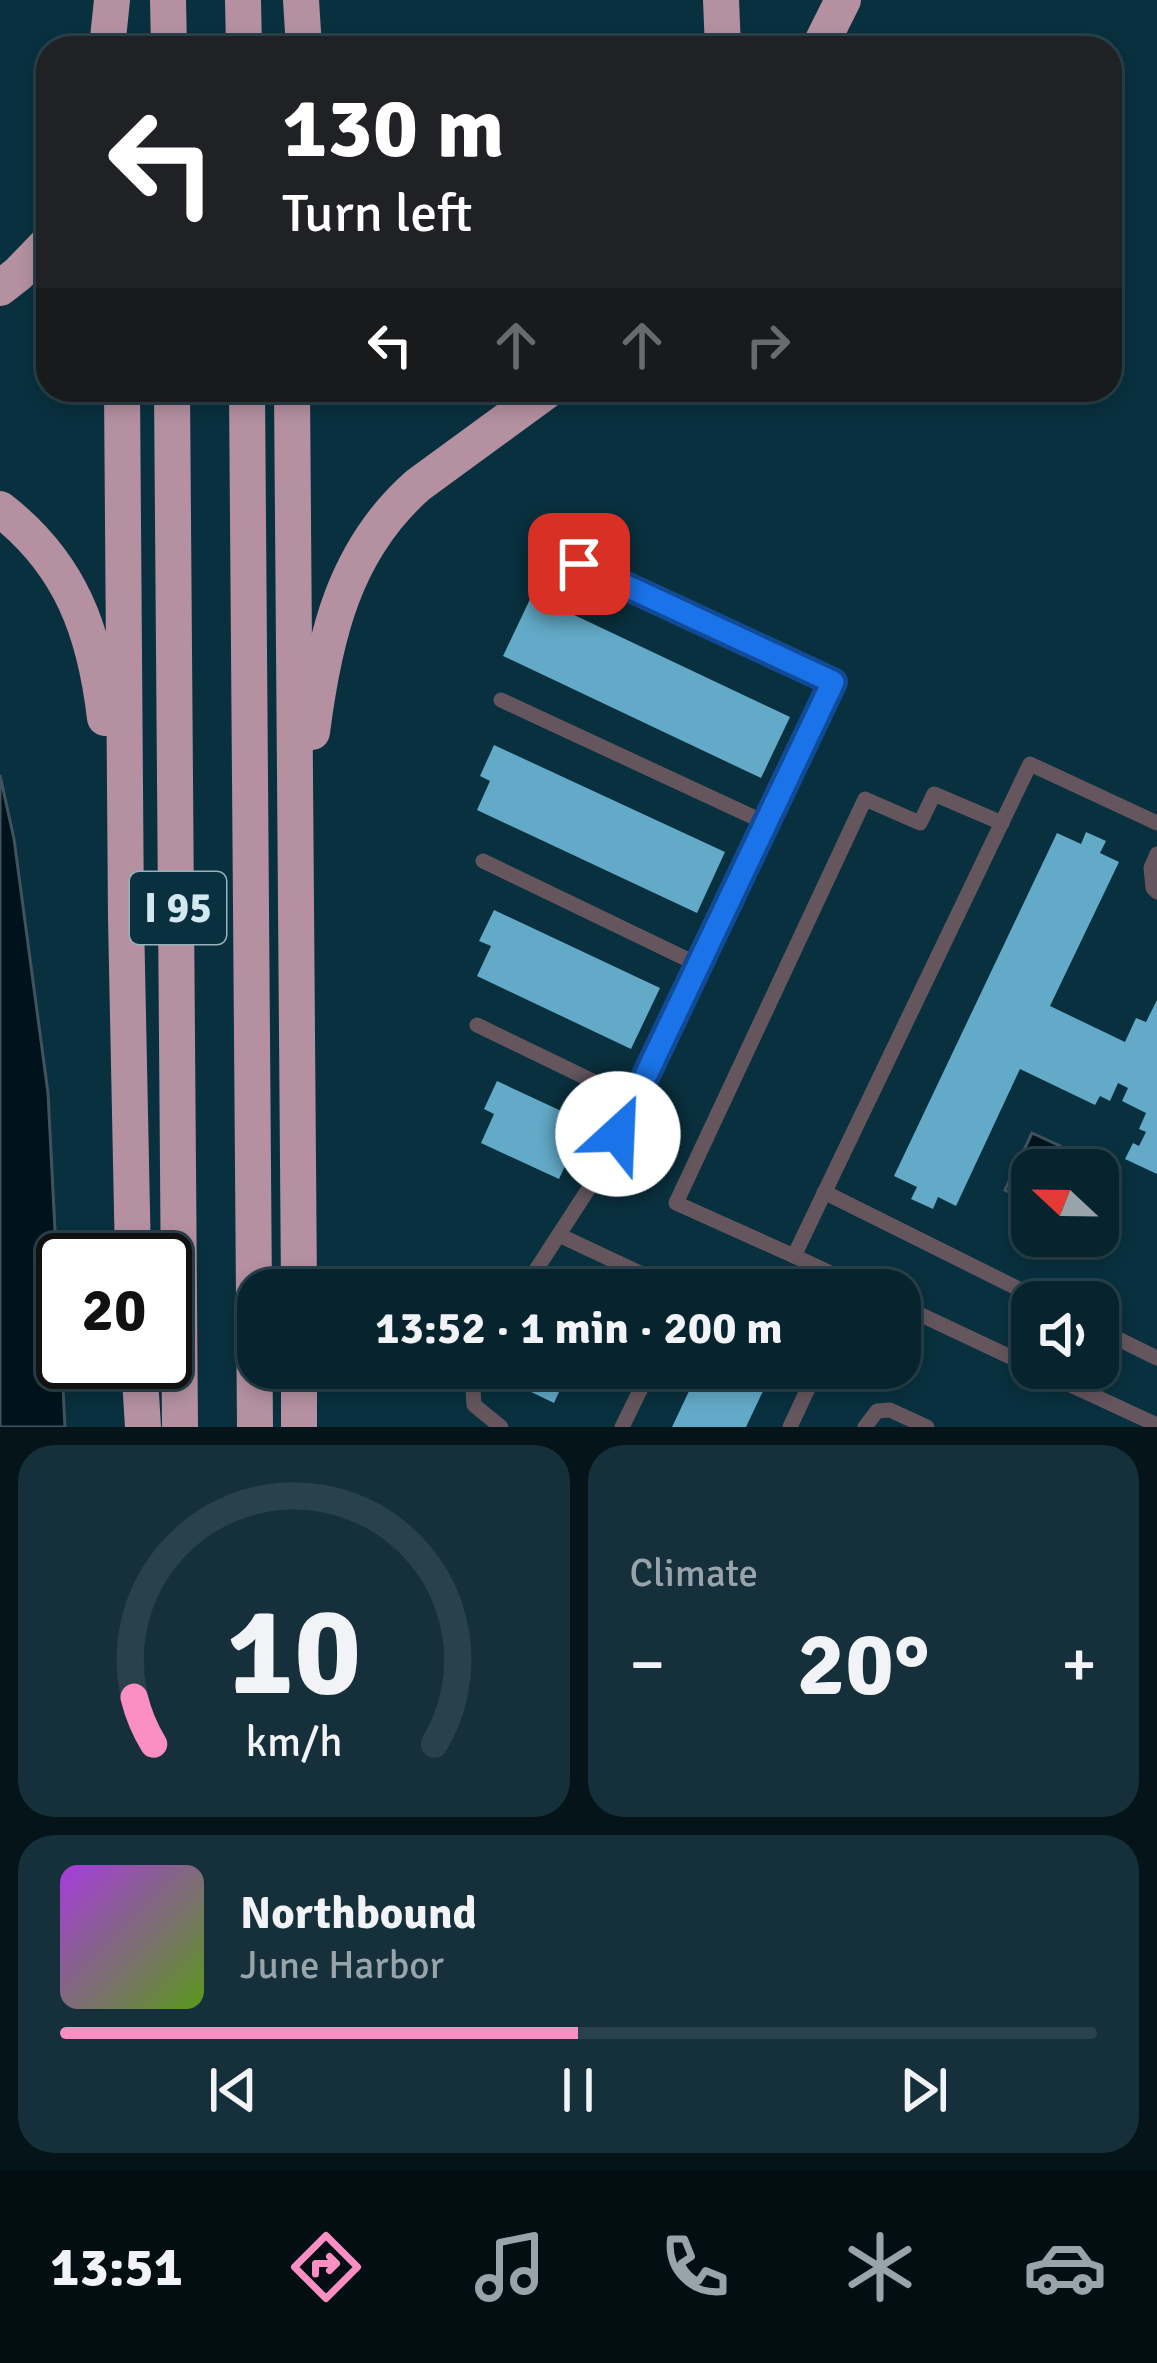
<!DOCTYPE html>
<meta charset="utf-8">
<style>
:root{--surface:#07242e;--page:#15303a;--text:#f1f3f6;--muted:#98a4aa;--line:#28414a;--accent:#fb8fc4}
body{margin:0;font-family:Signika,sans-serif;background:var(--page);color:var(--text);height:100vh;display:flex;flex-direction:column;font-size:45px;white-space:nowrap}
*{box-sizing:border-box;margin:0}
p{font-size:39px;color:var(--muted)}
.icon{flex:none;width:66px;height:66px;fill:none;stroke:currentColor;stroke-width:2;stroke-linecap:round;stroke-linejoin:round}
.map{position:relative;height:1427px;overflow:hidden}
.drawer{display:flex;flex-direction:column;gap:18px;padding:18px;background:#041419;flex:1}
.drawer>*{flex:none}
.top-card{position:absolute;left:36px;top:36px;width:1086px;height:366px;border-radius:36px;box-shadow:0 6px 18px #0003,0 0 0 3px var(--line);background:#202124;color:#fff;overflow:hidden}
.needle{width:78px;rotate:292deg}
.controls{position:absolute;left:1011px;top:1149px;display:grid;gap:24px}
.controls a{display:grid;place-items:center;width:108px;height:108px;border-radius:24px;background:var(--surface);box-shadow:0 6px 18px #0003,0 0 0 3px var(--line);font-size:60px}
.speed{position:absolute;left:36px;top:1233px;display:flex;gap:24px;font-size:60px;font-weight:700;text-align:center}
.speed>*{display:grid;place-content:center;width:156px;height:156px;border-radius:50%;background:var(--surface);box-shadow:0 6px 18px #0003,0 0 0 3px var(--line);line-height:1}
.speed .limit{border:6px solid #111;border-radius:18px;background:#fff;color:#111}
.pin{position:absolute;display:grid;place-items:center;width:102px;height:102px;color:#fff;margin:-51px;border-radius:24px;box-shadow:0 6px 18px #0006}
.me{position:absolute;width:132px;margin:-66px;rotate:25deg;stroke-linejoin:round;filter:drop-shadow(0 0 9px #0008)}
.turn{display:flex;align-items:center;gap:42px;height:252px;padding:0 48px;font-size:54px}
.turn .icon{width:156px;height:156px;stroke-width:2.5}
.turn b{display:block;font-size:84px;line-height:102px}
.lanes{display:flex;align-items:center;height:114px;padding:0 48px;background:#0003;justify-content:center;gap:60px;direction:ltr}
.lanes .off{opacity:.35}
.big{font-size:90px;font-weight:800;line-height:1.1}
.drawer .widget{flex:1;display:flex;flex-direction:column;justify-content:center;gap:18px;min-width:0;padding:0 42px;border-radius:36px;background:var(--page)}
.drawer .dial{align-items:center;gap:0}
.dial svg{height:312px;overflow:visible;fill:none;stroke:var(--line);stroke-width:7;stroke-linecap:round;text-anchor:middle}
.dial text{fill:var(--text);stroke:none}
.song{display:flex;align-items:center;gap:36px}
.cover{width:144px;height:144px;border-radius:18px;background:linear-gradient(135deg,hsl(280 70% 55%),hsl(90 70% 35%))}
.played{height:12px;border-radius:6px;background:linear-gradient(90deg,var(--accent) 50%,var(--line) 50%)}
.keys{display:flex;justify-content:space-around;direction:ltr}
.heat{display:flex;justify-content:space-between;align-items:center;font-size:66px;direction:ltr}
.drawer .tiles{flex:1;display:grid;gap:18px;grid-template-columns:1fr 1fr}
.widget:last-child{grid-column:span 2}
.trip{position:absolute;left:237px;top:1269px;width:684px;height:120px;border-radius:36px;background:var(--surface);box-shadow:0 6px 18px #0003,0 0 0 3px var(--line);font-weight:800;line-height:120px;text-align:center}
.tabs{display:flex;height:192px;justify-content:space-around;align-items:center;background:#030e12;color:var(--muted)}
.tabs .icon{width:84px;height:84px}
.tabs .on{color:var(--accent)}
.tabs b{font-size:54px;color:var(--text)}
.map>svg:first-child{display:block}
</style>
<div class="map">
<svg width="1157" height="1427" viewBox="0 0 1157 1427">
<rect width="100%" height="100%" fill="#09303e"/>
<g fill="#00131c" stroke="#40535c" stroke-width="3">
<polygon points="0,775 14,839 48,1093 65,1427 0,1427"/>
<polygon points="1032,1133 1060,1146 1049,1170 1032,1170 1032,1203 1005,1190"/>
</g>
<g fill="#62aac8">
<polygon points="532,595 790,717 761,778 503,656"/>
<polygon points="494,745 725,852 697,913 477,810 490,781 480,776"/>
<polygon points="1086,832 1106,841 1100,853 1119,862 1050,1006 1125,1042 1136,1018 1146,1022 1157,1000 1157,1174 1125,1159 1133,1143 1139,1146 1146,1132 1139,1129 1146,1113 1122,1101 1128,1088 1118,1083 1110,1101 1100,1096 1095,1105 1020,1069 956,1206 938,1197 933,1209 911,1199 917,1187 894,1176 1057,833 1081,844"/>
<polygon points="494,910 660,988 631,1049 477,976 491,946 479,941"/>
<polygon points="497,1081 585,1122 559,1179 481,1143 494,1114 484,1109"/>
<polygon points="577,1274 611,1290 569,1290"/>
<polygon points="532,1368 570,1368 554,1403 523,1388"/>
<polygon points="574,1368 611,1368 604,1383"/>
<polygon points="700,1368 774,1368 746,1427 672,1427"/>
</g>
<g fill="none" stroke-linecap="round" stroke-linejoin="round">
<g stroke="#65565d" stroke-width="15">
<polyline points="501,700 766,823"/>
<polyline points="1157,854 1151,868 1153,888 1157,892"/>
<polyline points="483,861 699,965"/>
<polyline points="477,1025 634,1101"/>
<polyline points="824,1192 1045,1302"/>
<polyline points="559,1235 676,1290"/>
<polyline points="794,1256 676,1203 865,799 920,823 934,794 1002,823"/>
<polyline points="523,1290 602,1168 833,682 579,564"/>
<polyline points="867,1290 794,1256 1030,764 1157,823"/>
<polyline points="900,1305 1032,1367"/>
<polyline points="1098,1329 1157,1358"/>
<polyline points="475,1368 472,1373 474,1405 501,1427"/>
<polyline points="1034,1368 1157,1425"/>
<polyline points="622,1427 651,1368"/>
<polyline points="790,1427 811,1382 813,1368"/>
<polyline points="865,1427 877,1411 890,1410 927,1427"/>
</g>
<g stroke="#b490a0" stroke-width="36">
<polyline points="168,0 169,48"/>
<polyline points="243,0 244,48"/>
<polyline points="301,0 304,48"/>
<polyline points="721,0 723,48"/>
<polyline points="107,48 112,0"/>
<polyline points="819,48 843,0"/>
<polyline points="0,288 18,274 48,243"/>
<polyline points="122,390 126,918 133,1260"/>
<polyline points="172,390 180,1427"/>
<polyline points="247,390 255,1427"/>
<polyline points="292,390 299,1290"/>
<path d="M0,509c71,55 95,123 105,209"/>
<path d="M312,732c12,-94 32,-182 106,-247l130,-95"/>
<polyline points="139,1362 143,1427"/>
<polyline points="299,1368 299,1427"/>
</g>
</g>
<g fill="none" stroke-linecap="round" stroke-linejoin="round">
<g stroke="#114b97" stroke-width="30">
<polyline id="route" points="579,564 833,682 618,1134"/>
</g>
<use href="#route" stroke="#1a73e8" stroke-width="21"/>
</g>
<g text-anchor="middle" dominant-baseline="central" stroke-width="12" stroke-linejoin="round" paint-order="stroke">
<rect fill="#09303e" stroke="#97b1bb" stroke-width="3" x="130" y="872" width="96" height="72" rx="9"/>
<g font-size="42" font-weight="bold" fill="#d4e8f1">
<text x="178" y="908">I 95</text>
</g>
</g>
</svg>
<div class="controls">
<a><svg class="needle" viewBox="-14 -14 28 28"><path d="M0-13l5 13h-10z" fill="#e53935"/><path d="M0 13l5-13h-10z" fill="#98a4aa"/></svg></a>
<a><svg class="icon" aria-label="sound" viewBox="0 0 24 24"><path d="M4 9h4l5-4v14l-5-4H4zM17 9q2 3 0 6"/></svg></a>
</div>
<div class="speed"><div class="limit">20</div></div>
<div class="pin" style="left:579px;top:564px;background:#d93025"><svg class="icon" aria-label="arrive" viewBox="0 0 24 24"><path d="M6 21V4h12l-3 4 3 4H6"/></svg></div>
<svg class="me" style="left:618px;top:1134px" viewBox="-20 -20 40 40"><circle r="19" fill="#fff"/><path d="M0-13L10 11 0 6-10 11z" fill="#1a73e8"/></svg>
<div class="trip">13:52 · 1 min · 200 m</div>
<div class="top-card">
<div class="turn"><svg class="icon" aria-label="left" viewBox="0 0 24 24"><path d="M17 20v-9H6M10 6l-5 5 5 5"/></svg><div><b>130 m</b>Turn left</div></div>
<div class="lanes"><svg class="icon" aria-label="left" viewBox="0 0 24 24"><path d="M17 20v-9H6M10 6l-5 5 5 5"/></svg><svg class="icon off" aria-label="ahead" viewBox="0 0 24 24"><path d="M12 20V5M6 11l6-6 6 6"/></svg><svg class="icon off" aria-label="ahead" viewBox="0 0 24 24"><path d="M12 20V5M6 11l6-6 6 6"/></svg><svg class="icon off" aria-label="right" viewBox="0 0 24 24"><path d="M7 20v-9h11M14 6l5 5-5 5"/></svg></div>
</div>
</div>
<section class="drawer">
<div class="tiles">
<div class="widget dial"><svg viewBox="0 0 100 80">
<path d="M14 69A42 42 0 1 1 86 69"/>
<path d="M14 69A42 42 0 0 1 9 57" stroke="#fb8fc4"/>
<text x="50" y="56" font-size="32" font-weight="700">10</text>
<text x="50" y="72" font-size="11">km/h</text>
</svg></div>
<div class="widget"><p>Climate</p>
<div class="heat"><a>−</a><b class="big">20°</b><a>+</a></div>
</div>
<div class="widget">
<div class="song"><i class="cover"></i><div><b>Northbound</b><p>June Harbor</p></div></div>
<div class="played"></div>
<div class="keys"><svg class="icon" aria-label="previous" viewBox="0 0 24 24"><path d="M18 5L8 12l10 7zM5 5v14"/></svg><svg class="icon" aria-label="pause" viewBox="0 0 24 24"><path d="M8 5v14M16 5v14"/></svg><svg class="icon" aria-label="next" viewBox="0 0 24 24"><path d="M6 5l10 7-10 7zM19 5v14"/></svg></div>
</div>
</div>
</section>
<nav class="tabs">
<b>13:51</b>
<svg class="icon on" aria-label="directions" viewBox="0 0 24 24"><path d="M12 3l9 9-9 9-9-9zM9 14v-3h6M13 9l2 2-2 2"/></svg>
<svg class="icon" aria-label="music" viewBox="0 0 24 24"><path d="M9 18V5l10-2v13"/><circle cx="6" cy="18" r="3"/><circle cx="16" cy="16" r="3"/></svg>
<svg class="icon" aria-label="phone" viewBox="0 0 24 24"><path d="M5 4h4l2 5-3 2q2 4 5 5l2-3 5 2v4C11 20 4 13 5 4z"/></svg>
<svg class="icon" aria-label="climate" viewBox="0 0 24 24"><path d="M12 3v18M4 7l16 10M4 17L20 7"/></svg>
<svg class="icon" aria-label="car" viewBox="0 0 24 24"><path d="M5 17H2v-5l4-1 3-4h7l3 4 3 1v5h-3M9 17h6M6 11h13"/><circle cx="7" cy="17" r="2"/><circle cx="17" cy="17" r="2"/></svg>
</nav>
